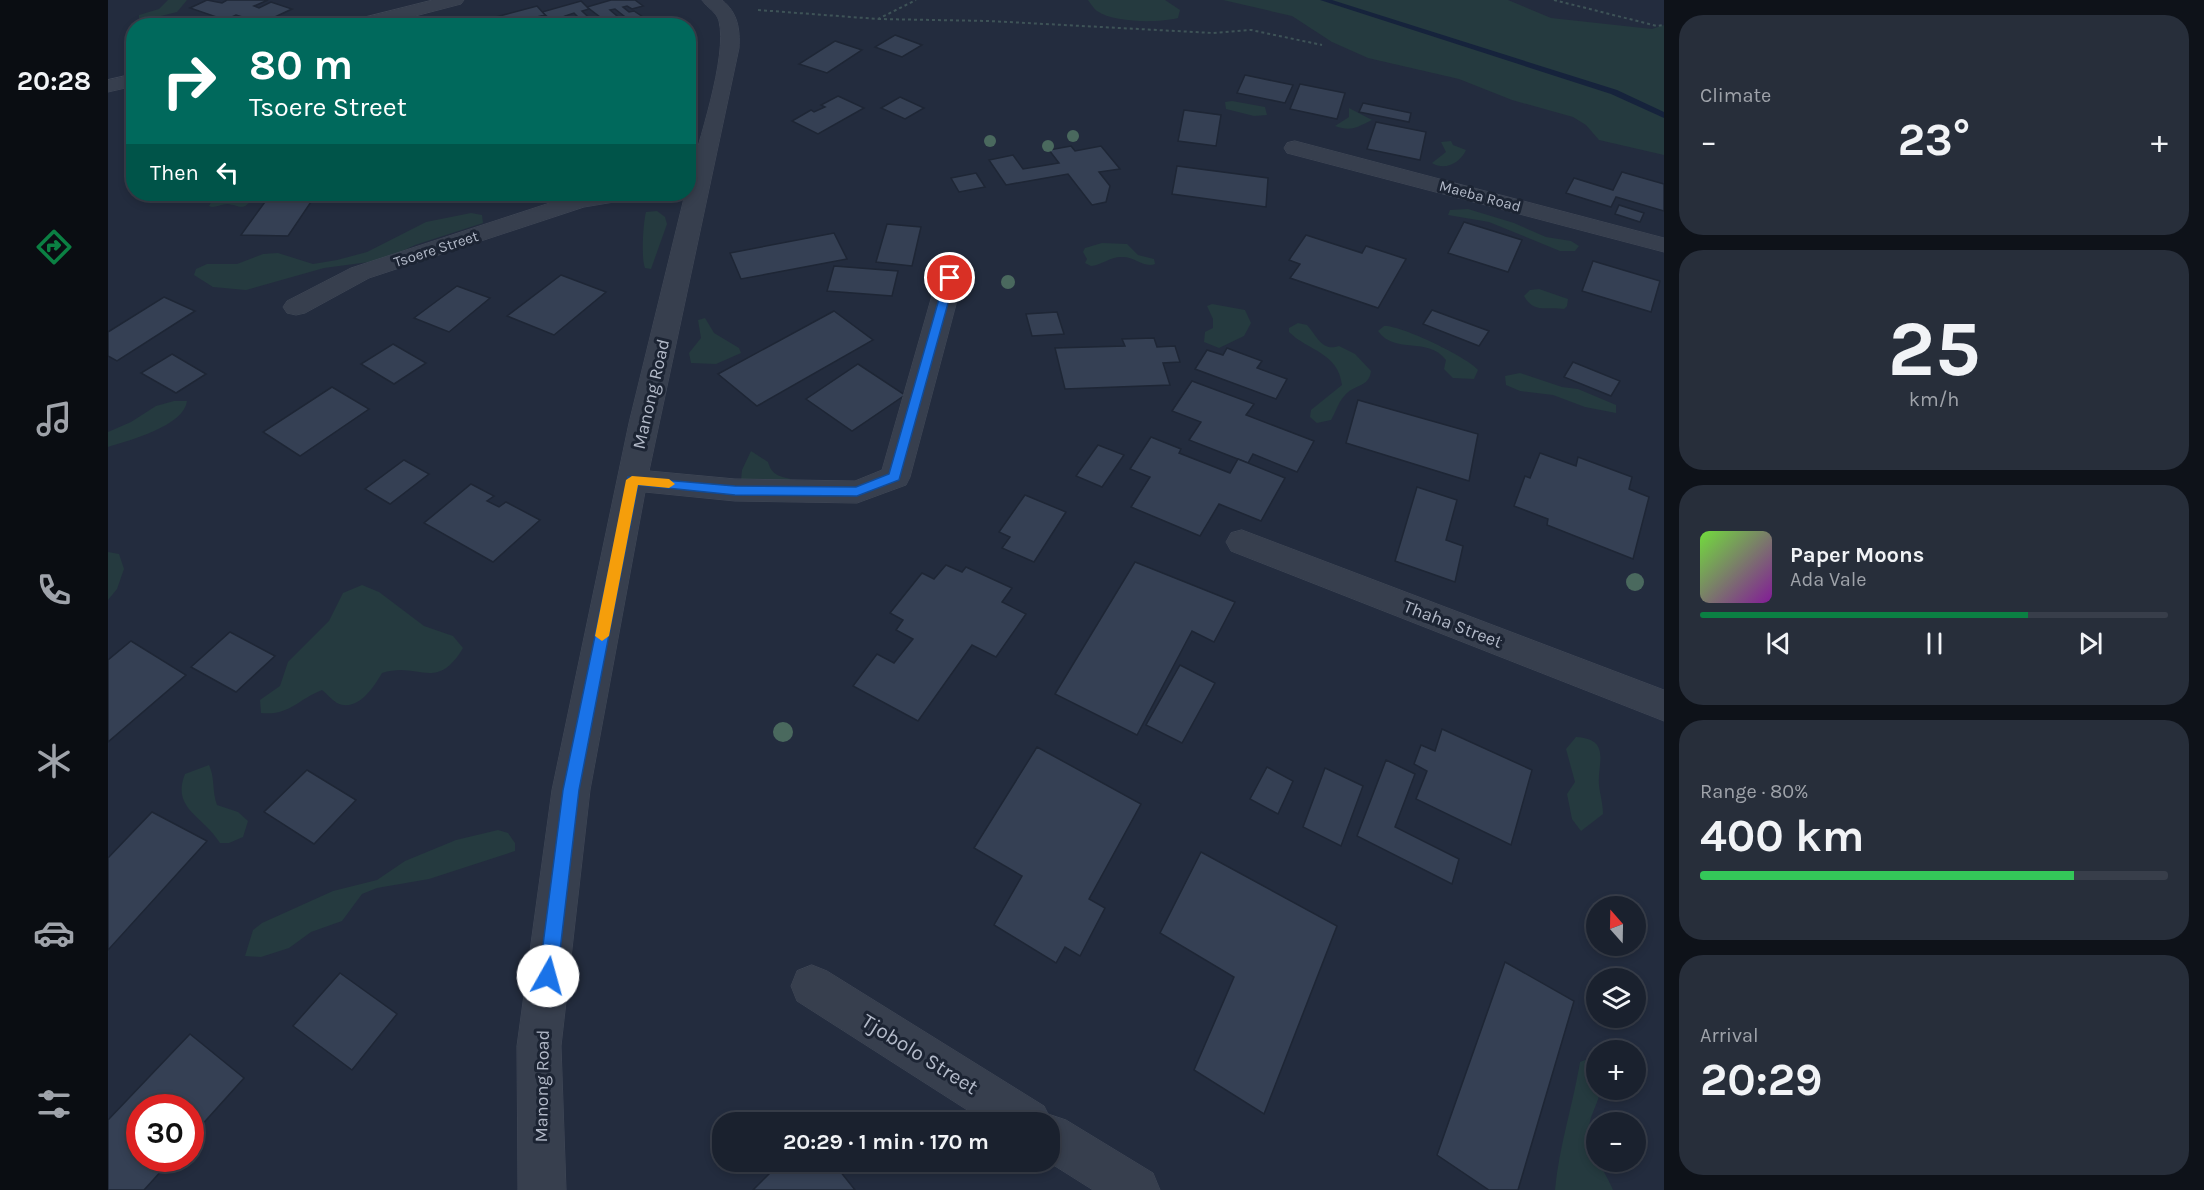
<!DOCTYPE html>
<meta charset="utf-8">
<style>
:root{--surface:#1a212e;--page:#272e3a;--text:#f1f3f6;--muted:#9fa3aa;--line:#383e4a;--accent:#0b8043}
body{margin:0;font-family:Karla,sans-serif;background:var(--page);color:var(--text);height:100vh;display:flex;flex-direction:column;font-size:22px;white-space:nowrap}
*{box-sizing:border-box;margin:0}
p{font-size:20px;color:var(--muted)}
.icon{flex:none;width:33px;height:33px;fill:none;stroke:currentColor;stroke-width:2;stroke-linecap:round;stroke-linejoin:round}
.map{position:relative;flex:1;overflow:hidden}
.drawer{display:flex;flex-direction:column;gap:15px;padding:15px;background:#0e1219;width:540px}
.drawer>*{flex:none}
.guide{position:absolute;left:18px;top:18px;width:570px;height:183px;border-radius:24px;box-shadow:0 3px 9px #0003,0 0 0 2px var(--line);background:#00695c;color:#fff;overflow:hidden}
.needle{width:39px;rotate:340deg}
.tools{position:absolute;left:1478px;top:896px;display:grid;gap:12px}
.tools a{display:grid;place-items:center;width:60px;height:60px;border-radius:50%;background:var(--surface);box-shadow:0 3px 9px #0003,0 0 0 2px var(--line);font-size:30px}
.speed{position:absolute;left:18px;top:1094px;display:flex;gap:12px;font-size:30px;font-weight:700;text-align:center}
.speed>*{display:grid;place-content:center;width:78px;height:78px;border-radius:50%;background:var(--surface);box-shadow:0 3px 9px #0003,0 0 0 2px var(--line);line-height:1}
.speed .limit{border:9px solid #d22;background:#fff;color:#111}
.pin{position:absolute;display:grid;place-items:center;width:51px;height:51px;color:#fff;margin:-26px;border:3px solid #fff;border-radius:50%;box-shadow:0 2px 6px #0007}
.me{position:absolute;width:66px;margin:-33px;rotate:7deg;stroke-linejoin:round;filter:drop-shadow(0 0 4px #0008)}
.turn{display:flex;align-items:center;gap:21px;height:126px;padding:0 24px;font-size:27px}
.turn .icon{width:78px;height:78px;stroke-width:2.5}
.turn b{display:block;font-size:42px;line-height:51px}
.then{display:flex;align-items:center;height:57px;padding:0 24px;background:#0003;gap:12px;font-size:22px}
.big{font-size:45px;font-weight:700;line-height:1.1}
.drawer .widget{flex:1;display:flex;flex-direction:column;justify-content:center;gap:9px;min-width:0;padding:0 21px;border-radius:24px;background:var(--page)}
.drawer .dial{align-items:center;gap:0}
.dial b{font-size:78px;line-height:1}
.song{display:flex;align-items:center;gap:18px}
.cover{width:72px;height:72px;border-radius:9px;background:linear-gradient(135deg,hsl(100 70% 55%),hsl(290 70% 35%))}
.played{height:6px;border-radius:3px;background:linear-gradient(90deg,var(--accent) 70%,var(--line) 70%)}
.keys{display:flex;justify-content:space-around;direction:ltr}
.heat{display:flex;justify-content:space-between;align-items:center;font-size:33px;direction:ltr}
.charge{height:9px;border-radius:4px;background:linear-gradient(90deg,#34c759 80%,var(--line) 0)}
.trip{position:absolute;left:604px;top:1112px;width:348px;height:60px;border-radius:24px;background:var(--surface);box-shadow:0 3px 9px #0003,0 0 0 2px var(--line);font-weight:700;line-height:60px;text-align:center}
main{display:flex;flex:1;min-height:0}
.tab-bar{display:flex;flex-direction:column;width:108px;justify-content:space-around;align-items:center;background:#0a0d12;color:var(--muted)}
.tab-bar .icon{width:42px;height:42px}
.tab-bar .on{color:var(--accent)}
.tab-bar b{font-size:27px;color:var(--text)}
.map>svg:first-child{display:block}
</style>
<main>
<nav class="tab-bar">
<b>20:28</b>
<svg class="icon on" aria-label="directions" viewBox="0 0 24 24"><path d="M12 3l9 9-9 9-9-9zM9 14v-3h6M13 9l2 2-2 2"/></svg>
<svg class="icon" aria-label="music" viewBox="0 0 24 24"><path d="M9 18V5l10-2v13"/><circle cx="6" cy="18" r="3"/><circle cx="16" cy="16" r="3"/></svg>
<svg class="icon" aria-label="phone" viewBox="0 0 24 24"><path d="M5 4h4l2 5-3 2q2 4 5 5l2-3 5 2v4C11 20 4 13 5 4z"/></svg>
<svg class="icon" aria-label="climate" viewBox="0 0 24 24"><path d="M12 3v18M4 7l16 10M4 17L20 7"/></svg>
<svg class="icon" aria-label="car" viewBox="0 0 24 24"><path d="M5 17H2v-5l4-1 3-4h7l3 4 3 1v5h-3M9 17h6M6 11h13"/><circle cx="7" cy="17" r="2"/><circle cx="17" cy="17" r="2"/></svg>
<svg class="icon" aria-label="filters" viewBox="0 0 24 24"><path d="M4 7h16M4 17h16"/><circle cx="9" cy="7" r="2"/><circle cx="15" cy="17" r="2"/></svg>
</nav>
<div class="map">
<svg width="1556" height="1190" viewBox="0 0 1556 1190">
<rect width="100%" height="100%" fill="#232c3e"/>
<g fill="#253a3f">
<polygon points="60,0 79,0 69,12 37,20 31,18 31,15 51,9"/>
<path d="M980,0h77l15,10 -2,8c-19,5 -64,5 -81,-7 -3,-2 -6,-7 -9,-11z"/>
<polygon points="1115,0 1400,0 1443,18 1544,29 1556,25 1556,155 1491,140 1478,125 1465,117 1404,100 1351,79 1260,58 1224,42 1184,16"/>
<polygon points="1124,101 1157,107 1159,115 1146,116 1118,109 1117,102"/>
<path d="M1241,108l23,12c-15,7 -20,12 -37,6l14,-9z"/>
<path d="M1343,141l2,4 13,5c-6,13 -21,21 -34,13l14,-11 -5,-10z"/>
<path d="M108,194h16l20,5c-9,13 -13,6 -25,5 -5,0 -10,3 -15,3l-3,-1z"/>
<polygon points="1360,209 1406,223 1438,237 1463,241 1471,246 1467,251 1452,251 1381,222 1340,215 1342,210"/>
<path d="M549,211l8,6 2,7 -16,45 -6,-1c-4,-9 -2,-45 1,-56z"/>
<polygon points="363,213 374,215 375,223 307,245 276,260 216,268 138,290 105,287 86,275 88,269 99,264 129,264 155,254 170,253 205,264 229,260 259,252 318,222"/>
<path d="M994,243l25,1 11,11 16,4 1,5c-11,4 -20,-7 -32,-7 -12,-1 -21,8 -32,9l-6,-3 2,-4 -4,-7 2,-4z"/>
<path d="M1431,289l29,10 -1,7 -3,3c-18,-3 -30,5 -40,-13l6,-6z"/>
<polygon points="1104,304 1137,310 1143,323 1136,336 1111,348 1096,342 1097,332 1105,328 1105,319 1099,306"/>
<polygon points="597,318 606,333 631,348 633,353 608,364 583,363 581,353 593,338 590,320"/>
<path d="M1190,323l9,2c10,11 15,27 32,21l16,8 16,17c-2,16 -15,13 -25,23 -8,8 -9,16 -15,26l-14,3 -7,-6 1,-7 31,-25c-4,-33 -34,-34 -53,-53v-4z"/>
<path d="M1276,326c14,-2 84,31 94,44l-4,9 -21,-1 -9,-9 2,-9c-18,-24 -51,-5 -68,-29z"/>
<polygon points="1412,373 1454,387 1470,389 1508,405 1508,413 1477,407 1445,395 1412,391 1398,385 1397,376"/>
<path d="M66,401h13c-3,25 -57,39 -79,46v-15l23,-10 25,-16z"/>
<path d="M643,451l17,11c4,13 10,14 23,17l-16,10 -34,-9 1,-10z"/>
<polygon points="0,552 11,554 16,569 9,589 0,600"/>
<path d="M254,585l17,7 45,34 29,10 10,12c-27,45 -44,13 -81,25 -8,14 -25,40 -45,30 -5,-3 -10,-9 -15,-13 -24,9 -32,26 -61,23l-1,-13 20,-14 8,-24 41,-41 14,-28z"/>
<path d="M1468,737c36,2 21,27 23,48 1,10 4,18 4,29l-22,17 -9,-12 -5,-25 8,-12 -9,-33z"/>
<path d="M101,765c6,12 3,27 8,40l21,7 10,9 -5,16 -14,6h-9c-16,-27 -49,-34 -35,-69z"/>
<polygon points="390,830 400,833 407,843 407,851 321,879 269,888 254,894 234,921 203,932 181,948 153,957 137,956 145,930 154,923 225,891 269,880 297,861 348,840"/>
<path d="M1485,1057l3,7v25h5c-2,11 -8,21 -11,32 -6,27 14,46 23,69h-58c4,-44 18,-85 25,-128z"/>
</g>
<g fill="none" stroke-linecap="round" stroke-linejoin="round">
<polygon fill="#16233c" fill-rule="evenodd" points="1212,0 1224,0 1509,90 1556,112 1556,118 1503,94"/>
</g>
<g fill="#354054" stroke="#1e2635" stroke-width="1.5">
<polygon points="99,0 114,3 119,0 160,0 146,6 151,8 163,2 184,9 154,23 128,15 117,20 82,8"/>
<polygon points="503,0 527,0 535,6 524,9 519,6 515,7 521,12 526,11 538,19 525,23 507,9 502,10 509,16 496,20 479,7"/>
<polygon points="473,1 481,9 474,11 490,26 472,26 466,20 471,18 466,13 457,16 463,21 449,25 434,12"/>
<polygon points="429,6 437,15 429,17 438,26 420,26 426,24 421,18 411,21 415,26 396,26 388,17"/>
<polygon points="787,35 814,45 794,57 767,47"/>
<polygon points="727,41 754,50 719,73 691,64"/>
<polygon points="1137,75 1185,85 1177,103 1129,93"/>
<polygon points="1192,84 1237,93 1229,119 1182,109"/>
<polygon points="730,96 756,108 710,134 684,121 703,110 706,112 717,107 713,105"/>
<polygon points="792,97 816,108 797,119 773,108"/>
<polygon points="1255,103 1303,113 1301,122 1251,112"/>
<polygon points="1076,110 1113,115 1108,146 1070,141"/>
<polygon points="1268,122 1318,132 1312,160 1259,149"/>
<polygon points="963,146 967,151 993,146 1012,169 991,172 1002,186 998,202 984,205 960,174 898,185 881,160 905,155 915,169 951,163 941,150"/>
<polygon points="1069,166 1160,178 1158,207 1064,194"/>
<polygon points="1514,172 1556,184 1556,211 1508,197 1503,207 1458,193 1466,178 1505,190"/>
<polygon points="868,173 877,187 851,192 843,178"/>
<polygon points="162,195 207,196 180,236 133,235"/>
<polygon points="1511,205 1536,213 1532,222 1507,214"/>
<polygon points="1356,222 1414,240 1400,272 1340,253"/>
<polygon points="779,224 813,227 804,266 768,262"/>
<polygon points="726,233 739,259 633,279 622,253"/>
<polygon points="1198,235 1254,253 1258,246 1298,259 1270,308 1182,278 1192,264 1181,260"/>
<polygon points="1485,261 1552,281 1543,312 1474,291"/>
<polygon points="726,266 790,271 784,296 719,291"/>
<polygon points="453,275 498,292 446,335 399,316"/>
<polygon points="349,286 382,298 341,332 306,318"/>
<polygon points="56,297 87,311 9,361 0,356 0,332"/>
<polygon points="1324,310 1381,331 1371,346 1315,324"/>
<polygon points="726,311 765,340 649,406 610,374"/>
<polygon points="949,312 956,334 924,336 918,314"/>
<polygon points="1046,338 1049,347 1067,346 1072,362 1055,363 1062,385 957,389 947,348 1017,346 1014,339"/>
<polygon points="285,344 318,363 286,384 253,364"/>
<polygon points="1119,348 1154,361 1149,368 1179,379 1168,399 1087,369 1099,350 1115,355"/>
<polygon points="64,354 98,374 68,393 33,373"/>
<polygon points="1465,362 1512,381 1503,396 1456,377"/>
<polygon points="750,364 797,395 744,431 698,399"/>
<polygon points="1084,381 1146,404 1138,415 1206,441 1189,472 1145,454 1140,463 1081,440 1093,422 1064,411"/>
<polygon points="224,387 261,409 192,456 155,432"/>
<polygon points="1250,400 1370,434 1361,481 1238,443"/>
<polygon points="1043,437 1073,449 1071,453 1122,473 1130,459 1177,478 1153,521 1111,504 1092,536 1023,507 1042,477 1022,469"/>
<polygon points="990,445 1016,455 994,487 968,476"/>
<polygon points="1432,453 1468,466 1470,457 1524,477 1521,489 1541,497 1525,559 1439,525 1440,519 1406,506 1417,476 1422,478"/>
<polygon points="296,460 321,474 282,504 257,489"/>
<polygon points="363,484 386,496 379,501 391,507 398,502 432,520 385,562 316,523"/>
<polygon points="1309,487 1349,500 1338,540 1355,546 1347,582 1287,561"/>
<polygon points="917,495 958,512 926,562 894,548 902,537 891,532"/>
<polygon points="1027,562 1127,602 1106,642 1084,631 1029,735 947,694"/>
<polygon points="838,565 854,572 858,567 904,588 894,602 918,614 888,657 864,645 810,721 745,686 769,654 786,663 805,639 788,630 795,620 782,613 814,573 826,579"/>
<polygon points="122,632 167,656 128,692 83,667"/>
<polygon points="23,641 78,675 0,742 0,660"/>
<polygon points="1072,665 1107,683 1074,743 1038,725"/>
<polygon points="1334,729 1424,770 1403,845 1308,799 1319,771 1306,764 1313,745 1327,751"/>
<polygon points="929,747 1033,804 981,899 997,908 972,956 957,947 948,963 886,925 914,876 866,848"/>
<polygon points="1278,760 1307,774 1287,827 1351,859 1344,884 1249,836"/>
<polygon points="1159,767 1185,781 1170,814 1142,799"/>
<polygon points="1217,768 1255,786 1233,846 1195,827"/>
<polygon points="199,770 248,800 206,844 156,812"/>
<polygon points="44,812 99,841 0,950 0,858"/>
<polygon points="1093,852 1229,926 1156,1114 1086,1070 1126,977 1052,933"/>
<polygon points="1397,962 1466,1001 1410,1190 1381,1190 1329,1155"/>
<polygon points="232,973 289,1014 244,1070 185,1026"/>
<polygon points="82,1034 136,1078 82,1138 82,1107 32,1107 32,1158 65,1158 36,1190 0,1190 0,1120"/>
<polygon points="674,1161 724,1161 747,1190 645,1190"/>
</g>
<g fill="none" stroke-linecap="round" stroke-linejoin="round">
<g stroke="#404857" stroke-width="1">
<g id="minor">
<polygon points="325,0 356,0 353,4 269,26 236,26 238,22"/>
<path d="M594,0h20c16,13 18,29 17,48l-90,423 86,8 120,2 27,-11 55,-192 4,-5 9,-3 9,3 4,5 -53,199 -4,8 -49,18 -122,-2 -90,-9 -55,298 -29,256 5,144h-48l-1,-144 35,-256 77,-367 56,-229h3v-13c10,-37 40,-125 31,-160 -3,-10 -12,-13 -17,-21z"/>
<polygon points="26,74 26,86 0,92 0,80"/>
<polygon points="1187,141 1556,238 1556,252 1179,153 1176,148 1179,143"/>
<polygon points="455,194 528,194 524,199 476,207 261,278 197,313 188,315 179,313 175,307 179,301 243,268 457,198"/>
<polygon points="1134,530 1556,690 1556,721 1123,551 1118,542 1123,533"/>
<polygon points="704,965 719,971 936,1106 940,1114 958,1120 1045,1173 1052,1190 985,1190 939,1161 942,1161 942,1122 878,1122 689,1001 683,986 689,971"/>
</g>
</g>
<g stroke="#3e5357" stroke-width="2" stroke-dasharray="3 3" stroke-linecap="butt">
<polyline points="1446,0 1549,26 1556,25"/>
<polyline points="650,10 770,19 808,0"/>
<polyline points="770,19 881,21 1105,33 1143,30 1214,45"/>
</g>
<use href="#minor" fill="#373f4e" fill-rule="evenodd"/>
</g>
<g fill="#4a695e">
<circle cx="965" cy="136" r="6"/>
<circle cx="882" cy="141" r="6"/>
<circle cx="940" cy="146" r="6"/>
<circle cx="900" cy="282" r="7"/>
<circle cx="1527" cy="582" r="9"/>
<circle cx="675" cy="732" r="10"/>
</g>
<polygon fill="#1a73e8" stroke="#114b97" stroke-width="1.5" points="842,275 847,278 791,480 749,496 627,495 530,485 471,790 449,976 446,982 440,985 434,982 431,976 455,790 520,477 627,486 748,487 781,474 837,278"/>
<polygon fill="#f59e0b" points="524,476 561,479 567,484 561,488 530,485 501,636 494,641 487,636 518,480"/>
<g text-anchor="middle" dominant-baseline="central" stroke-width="6" stroke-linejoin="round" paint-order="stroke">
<g font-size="15" fill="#b3bac9" stroke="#1c2433">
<text transform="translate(1372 196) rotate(15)">Maeba Road</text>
<text transform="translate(328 249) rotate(-18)">Tsoere Street</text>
</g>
<g font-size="18" fill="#b3bac9" stroke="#1c2433">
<text transform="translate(543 394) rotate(-77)">Manong Road</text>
<text transform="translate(1345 624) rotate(21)">Thaha Street</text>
<text transform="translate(434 1086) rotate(-89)">Manong Road</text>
</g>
<g font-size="21" fill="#b3bac9" stroke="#1c2433">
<text transform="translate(812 1054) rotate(32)">Tjobolo Street</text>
</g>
</g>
</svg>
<div class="tools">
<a><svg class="needle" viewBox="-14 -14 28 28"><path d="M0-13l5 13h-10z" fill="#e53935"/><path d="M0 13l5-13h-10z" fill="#9fa3aa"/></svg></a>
<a><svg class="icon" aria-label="layers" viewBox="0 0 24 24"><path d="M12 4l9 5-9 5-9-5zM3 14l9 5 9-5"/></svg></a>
<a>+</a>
<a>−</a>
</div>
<div class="speed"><div class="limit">30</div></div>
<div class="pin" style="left:842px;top:278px;background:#d93025"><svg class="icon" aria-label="arrive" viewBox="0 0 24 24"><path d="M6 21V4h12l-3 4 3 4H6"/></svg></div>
<svg class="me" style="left:440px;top:976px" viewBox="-20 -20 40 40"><circle r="19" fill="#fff"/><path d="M0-13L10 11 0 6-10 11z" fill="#1a73e8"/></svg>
<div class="trip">20:29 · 1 min · 170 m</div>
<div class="guide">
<div class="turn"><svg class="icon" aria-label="right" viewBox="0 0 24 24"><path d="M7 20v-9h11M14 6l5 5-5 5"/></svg><div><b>80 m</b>Tsoere Street</div></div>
<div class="then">Then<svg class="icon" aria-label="left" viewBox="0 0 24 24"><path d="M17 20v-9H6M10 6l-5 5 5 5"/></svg></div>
</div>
</div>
<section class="drawer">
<div class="widget"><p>Climate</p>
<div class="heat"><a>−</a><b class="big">23°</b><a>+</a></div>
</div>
<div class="widget dial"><b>25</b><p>km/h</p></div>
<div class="widget">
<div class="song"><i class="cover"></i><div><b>Paper Moons</b><p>Ada Vale</p></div></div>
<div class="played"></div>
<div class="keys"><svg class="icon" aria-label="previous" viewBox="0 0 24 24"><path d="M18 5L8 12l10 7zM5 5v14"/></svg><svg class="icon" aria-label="pause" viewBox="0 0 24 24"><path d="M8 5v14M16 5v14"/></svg><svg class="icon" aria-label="next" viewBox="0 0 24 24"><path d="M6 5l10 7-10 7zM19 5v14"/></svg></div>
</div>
<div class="widget"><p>Range · 80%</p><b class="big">400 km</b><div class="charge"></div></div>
<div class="widget"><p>Arrival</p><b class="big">20:29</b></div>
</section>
</main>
